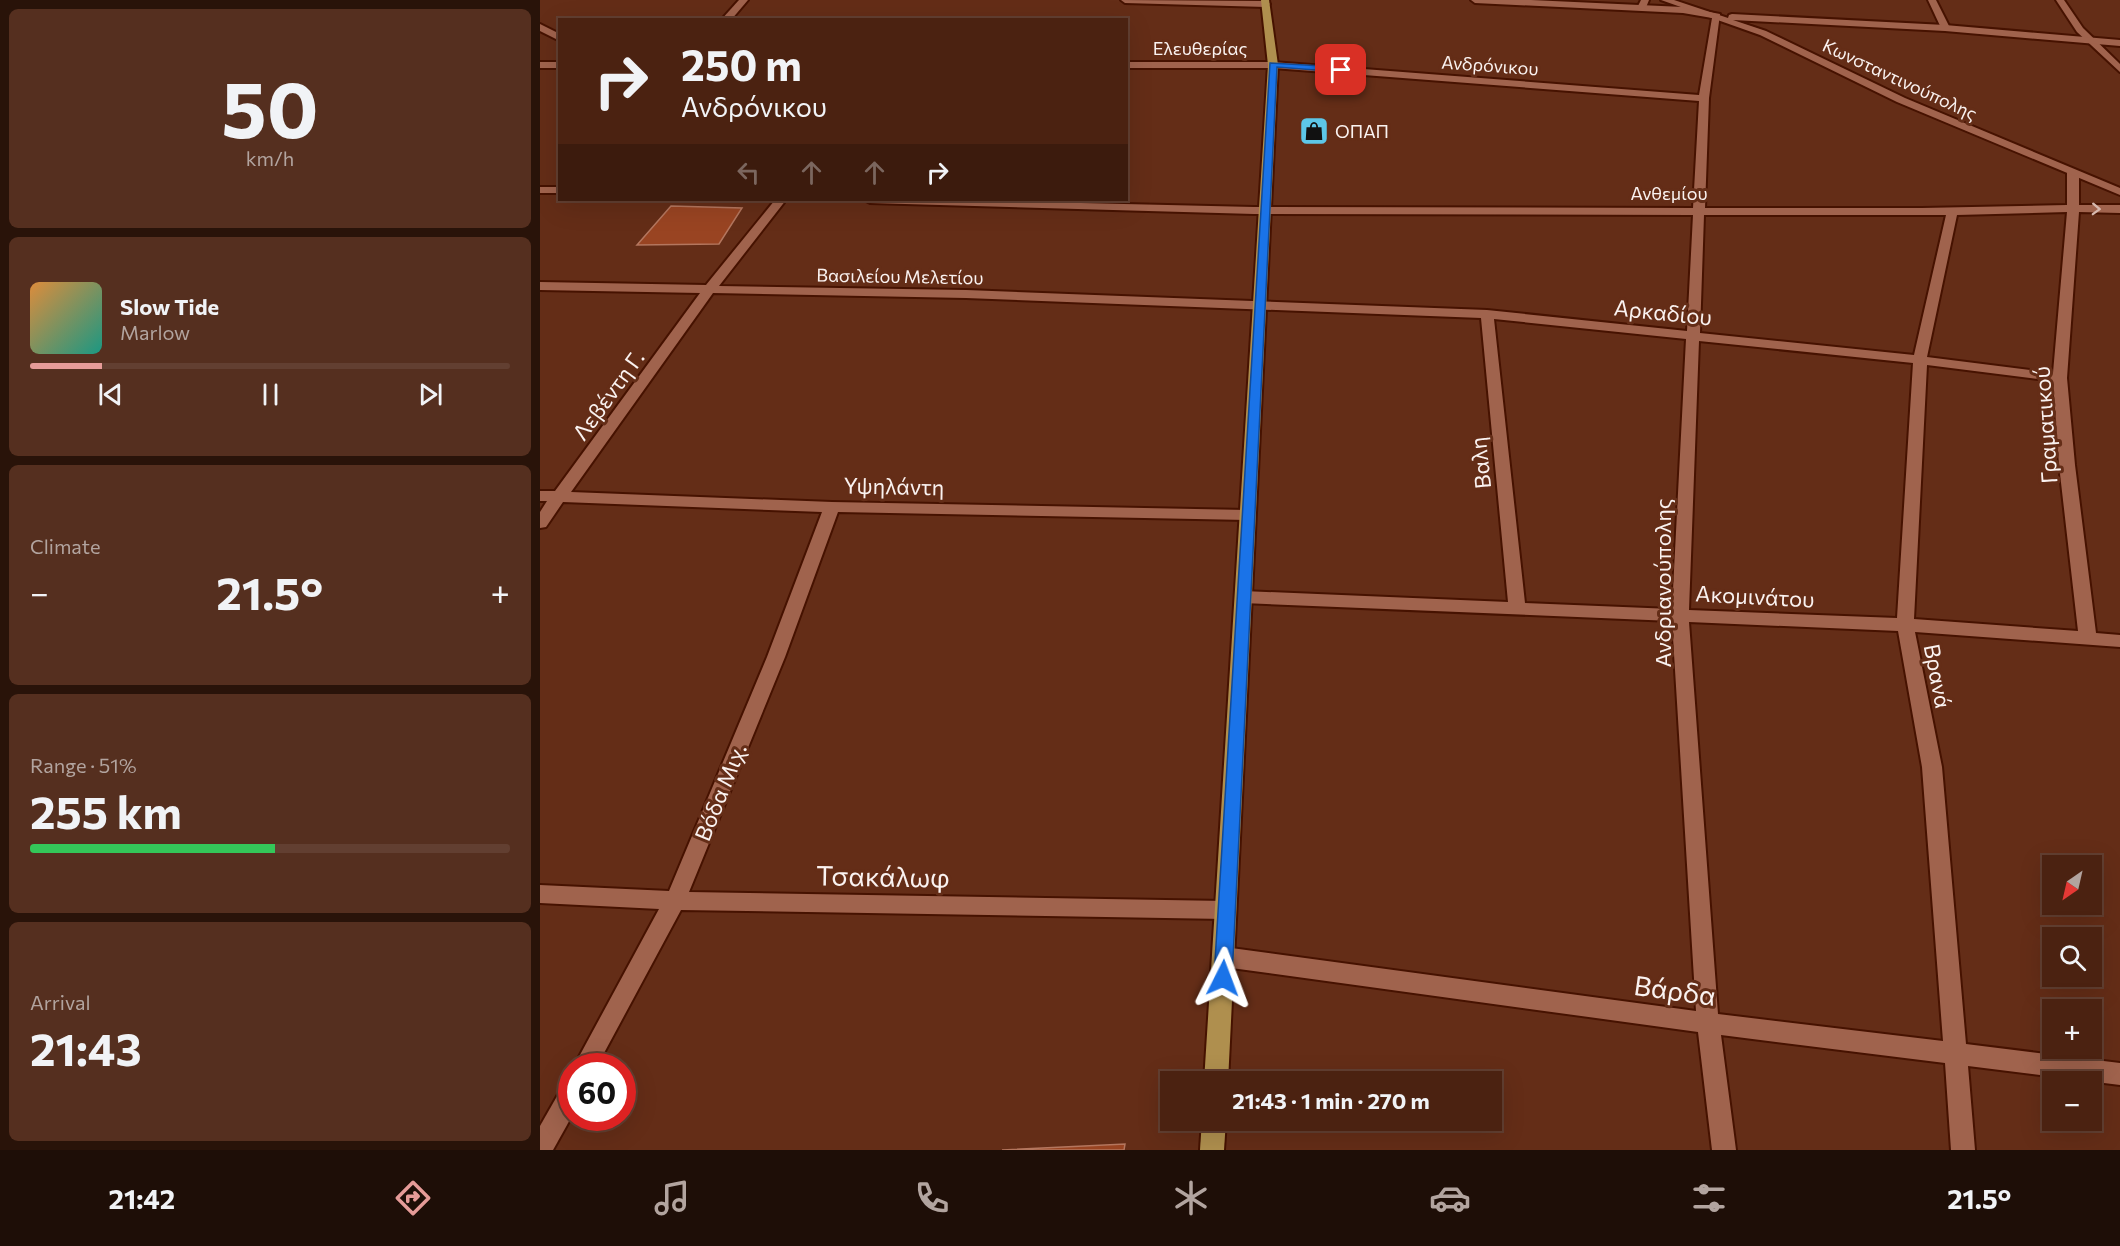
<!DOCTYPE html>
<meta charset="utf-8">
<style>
:root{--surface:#4b2211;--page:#552f1f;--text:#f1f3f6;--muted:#b2a49f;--line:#623f31;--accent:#e69b98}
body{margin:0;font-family:Commissioner,sans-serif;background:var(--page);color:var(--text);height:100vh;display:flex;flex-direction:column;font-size:22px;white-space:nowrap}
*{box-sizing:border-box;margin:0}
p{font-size:20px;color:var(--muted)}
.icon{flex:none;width:33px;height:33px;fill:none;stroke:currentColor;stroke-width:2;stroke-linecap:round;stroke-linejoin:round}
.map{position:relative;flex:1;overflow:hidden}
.sheet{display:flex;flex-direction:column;gap:9px;padding:9px;background:#291309;width:540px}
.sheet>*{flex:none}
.hud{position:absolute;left:18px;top:18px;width:570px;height:183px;border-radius:0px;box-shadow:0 6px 24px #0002,0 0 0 2px var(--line);background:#4b2211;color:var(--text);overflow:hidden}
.needle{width:39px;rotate:214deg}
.controls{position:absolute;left:1502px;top:855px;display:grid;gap:12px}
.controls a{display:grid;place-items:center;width:60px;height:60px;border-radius:0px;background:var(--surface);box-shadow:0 6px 24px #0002,0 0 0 2px var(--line);font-size:30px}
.speed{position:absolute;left:18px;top:1053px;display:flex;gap:12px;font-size:30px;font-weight:700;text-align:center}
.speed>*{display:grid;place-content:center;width:78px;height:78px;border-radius:50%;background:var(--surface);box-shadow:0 6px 24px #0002,0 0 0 2px var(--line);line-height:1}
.speed .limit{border:9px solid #d22;background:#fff;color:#111}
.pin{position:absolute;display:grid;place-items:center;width:51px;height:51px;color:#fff;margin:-26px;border-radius:12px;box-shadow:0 3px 9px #0006}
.me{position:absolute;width:66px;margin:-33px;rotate:3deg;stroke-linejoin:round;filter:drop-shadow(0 0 4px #0008)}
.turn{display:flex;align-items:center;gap:21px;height:126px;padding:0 24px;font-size:27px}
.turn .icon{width:78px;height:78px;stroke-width:2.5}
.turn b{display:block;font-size:42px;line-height:51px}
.lanes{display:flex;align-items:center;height:57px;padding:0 24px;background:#0003;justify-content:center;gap:30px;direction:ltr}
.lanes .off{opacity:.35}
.big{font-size:45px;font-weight:700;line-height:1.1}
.sheet .tile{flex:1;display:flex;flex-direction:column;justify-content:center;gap:9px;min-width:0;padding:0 21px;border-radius:9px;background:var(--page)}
.sheet .dial{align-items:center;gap:0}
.dial b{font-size:78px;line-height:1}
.song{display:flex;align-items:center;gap:18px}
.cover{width:72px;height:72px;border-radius:9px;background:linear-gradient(135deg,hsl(30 70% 55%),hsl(170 70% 35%))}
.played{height:6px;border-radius:3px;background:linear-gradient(90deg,var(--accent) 15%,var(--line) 15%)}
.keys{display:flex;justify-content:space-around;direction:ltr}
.heat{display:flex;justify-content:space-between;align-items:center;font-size:33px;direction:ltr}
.charge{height:9px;border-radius:4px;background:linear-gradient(90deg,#34c759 51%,var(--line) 0)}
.trip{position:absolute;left:620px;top:1071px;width:342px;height:60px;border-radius:0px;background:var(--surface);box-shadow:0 6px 24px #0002,0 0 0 2px var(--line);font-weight:700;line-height:60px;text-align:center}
.tabs{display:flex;height:96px;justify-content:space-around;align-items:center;background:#1e0e07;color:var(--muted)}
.tabs .icon{width:42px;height:42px}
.tabs .current{color:var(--accent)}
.tabs b{font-size:27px;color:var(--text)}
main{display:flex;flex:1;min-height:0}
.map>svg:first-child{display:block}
</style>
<main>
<section class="sheet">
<div class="tile dial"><b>50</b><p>km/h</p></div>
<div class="tile">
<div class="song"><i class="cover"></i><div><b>Slow Tide</b><p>Marlow</p></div></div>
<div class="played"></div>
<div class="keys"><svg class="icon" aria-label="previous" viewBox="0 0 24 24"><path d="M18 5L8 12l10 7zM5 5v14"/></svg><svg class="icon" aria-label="pause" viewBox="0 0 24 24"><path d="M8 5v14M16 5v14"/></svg><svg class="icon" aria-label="next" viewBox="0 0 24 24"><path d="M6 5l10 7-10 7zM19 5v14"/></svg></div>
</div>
<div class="tile"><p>Climate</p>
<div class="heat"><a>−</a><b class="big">21.5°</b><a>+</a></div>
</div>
<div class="tile"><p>Range · 51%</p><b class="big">255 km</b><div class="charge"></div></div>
<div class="tile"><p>Arrival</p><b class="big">21:43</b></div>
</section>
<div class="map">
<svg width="1580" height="1150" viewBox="0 0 1580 1150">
<rect width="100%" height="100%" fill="#642d17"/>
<g fill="#942" stroke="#b4765e" stroke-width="1.5">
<polygon points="131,206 202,208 179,244 97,245"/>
<polygon points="585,1144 584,1150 462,1150"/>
</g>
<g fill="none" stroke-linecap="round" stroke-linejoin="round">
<g stroke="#461200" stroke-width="4">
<g id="minor">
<polygon points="199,0 208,0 191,20 181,20"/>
<polygon points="581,0 726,1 730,4 726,7 585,3"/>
<path d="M931,0h60l152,7 37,7 -11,84 -4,110h217l145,-3v-33l6,-3 6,3v33h41v8l-41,-1 -12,166 8,87 21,168 24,2v12l-205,-15 27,135 24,277 154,19v22l-152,-19 7,84h-24l-6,-87 -224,-28 15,115h-24l-14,-118 -474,-65 -8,-3 -3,-7 3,-7 8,-3 472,64 -24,-390 -429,-18 -6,-2 -2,-4 2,-4 6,-2 265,11 -27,-284 -515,-20 -253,-5 -142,199 261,10 415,8 6,1 2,4 -2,4 -6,1 -409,-8 -53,145 -96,235 536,9 7,2 3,7 -3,7 -7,2 -544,-9 -84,156h-23l85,-157 -119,-6v-18l129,6 98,-234 55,-145 -259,-10 -17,25 -6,1v-16l7,-11h-7v-10h15l145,-198 -160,-3v-8l166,3 69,-85h11l-67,86 247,4 521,20 200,21 6,-116 -439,-1 -384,-11 -6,-3h82l308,7 439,1 6,-107 -426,-33h-147v-6h147l426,33 13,-77 -29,-5 -208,-10zM1527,212l-14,161 -126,-16 30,-142zM1164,215h242l-32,140 -214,-22zM954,319l192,20 -14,270 -147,-6zM1159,341l214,22 -16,255 -208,-8zM1387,365l126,16 6,84 19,166 -164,-12zM1149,622l209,9 24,136 21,274 -225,-27z"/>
<polygon points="1388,0 1396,0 1410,28 1408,30 1402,30"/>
<polygon points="1516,0 1524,0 1543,28 1580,64 1580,72 1537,32"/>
<polygon points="0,24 20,34 20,41 0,31"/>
<rect x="0" y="62" width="20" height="6"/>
<rect x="0" y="187" width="20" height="6"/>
<polygon points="32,1081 32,1116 13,1150 0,1150 0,1126 24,1084"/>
</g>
</g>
<g stroke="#461200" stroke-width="4">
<g id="tertiary">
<polygon points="1101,0 1109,0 1105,10 1097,8"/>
<polygon points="1121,0 1134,0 1188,18 1189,15 1192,14 1405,25 1580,40 1580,46 1405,31 1193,20 1226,31 1365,98 1580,188 1580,195 1357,102 1220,35"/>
</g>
</g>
<g stroke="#461200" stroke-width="4">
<g id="primary">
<polygon points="721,0 729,0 738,65 688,1082 664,1082 728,65"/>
<polygon points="662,1120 686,1120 684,1150 660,1150"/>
</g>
</g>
<use href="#minor" fill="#a0634d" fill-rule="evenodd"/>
<use href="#tertiary" fill="#a0634d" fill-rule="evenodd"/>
<use href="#primary" fill="#af8f4e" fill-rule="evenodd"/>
</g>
<defs><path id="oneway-chevron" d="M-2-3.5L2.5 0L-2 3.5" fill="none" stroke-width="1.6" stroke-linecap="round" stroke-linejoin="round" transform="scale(1.5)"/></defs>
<use stroke="#d6b9af" href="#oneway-chevron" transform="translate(1556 209) rotate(2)"/>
<polygon fill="#1a73e8" stroke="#114b97" stroke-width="1.5" points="730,63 801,67 805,70 801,72 737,67 692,978 689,984 683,986 676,984 674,978"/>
<defs>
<g id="shop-square" transform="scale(1.5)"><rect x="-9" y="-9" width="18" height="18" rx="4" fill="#5dc7e8" stroke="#642d17"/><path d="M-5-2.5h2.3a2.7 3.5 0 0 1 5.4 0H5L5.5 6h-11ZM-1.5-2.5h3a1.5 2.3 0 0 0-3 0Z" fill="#111"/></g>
</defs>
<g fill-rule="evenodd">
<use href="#shop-square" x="774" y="131"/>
</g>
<g text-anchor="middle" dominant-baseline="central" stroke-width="6" stroke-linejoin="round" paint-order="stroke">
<g font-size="18" fill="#faf2f0" stroke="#642d17">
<text x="660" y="48">Ελευθερίας</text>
<text transform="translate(950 65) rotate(4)">Ανδρόνικου</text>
<text transform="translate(1360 79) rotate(25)">Κωνσταντινούπολης</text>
<text x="1129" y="193">Ανθεμίου</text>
<text transform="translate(360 276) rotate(1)">Βασιλείου Μελετίου</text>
</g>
<g font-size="18" fill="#faf2f0" stroke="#642d17" text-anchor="start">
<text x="795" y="131">ΟΠΑΠ</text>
</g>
<g font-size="22" fill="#faf2f0" stroke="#642d17">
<text transform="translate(1123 312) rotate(6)">Αρκαδίου</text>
<text transform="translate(68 395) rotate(-54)">Λεβέντη Γ.</text>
<text transform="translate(1505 425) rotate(-94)">Γραματικού</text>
<text transform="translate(940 463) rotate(-96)">Βαλη</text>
<text transform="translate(354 486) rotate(1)">Υψηλάντη</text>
<text transform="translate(1122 583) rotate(-90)">Ανδριανούπολης</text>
<text transform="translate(1215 596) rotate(3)">Ακομινάτου</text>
<text transform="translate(1398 676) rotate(79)">Βρανά</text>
<text transform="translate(180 792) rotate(-68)">Βόδα Μιχ.</text>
</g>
<g font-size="27" fill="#faf2f0" stroke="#642d17">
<text transform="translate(343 876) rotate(1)">Τσακάλωφ</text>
<text transform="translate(1135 990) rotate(8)">Βάρδα</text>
</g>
</g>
</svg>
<div class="controls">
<a><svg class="needle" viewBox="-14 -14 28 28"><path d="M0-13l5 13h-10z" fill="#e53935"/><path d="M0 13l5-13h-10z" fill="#b2a49f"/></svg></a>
<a><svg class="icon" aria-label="search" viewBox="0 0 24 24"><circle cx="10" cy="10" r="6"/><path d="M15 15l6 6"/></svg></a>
<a>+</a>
<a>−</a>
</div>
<div class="speed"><div class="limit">60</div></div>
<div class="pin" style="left:801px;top:70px;background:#d93025"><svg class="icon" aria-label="arrive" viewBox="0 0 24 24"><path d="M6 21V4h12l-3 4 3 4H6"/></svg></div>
<svg class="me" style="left:683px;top:978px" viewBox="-20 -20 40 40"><path d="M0-17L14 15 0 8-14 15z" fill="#1a73e8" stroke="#fff" stroke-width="4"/></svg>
<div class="trip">21:43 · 1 min · 270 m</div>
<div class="hud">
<div class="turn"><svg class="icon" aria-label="right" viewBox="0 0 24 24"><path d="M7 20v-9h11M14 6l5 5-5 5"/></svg><div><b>250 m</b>Ανδρόνικου</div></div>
<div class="lanes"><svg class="icon off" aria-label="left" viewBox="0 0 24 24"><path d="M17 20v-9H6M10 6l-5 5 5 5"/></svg><svg class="icon off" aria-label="ahead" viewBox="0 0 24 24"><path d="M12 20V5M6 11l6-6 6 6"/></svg><svg class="icon off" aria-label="ahead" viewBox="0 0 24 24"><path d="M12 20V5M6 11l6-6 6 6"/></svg><svg class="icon" aria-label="right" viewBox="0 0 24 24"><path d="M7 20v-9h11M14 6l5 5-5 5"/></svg></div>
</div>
</div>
</main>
<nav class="tabs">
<b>21:42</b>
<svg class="icon current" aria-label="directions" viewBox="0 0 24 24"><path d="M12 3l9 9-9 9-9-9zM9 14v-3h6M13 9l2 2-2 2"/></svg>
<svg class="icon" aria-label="music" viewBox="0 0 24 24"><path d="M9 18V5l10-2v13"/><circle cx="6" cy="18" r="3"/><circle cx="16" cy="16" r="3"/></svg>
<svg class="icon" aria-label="phone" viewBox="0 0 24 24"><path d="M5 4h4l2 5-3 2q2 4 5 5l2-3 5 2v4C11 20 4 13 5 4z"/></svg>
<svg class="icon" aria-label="climate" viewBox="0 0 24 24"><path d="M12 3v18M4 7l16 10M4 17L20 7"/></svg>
<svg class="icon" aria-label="car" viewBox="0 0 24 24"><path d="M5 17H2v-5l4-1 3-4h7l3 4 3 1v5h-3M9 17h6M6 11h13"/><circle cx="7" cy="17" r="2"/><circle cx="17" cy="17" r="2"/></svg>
<svg class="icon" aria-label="filters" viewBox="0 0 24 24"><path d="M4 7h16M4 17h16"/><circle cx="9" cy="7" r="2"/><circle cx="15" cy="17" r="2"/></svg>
<b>21.5°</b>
</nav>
